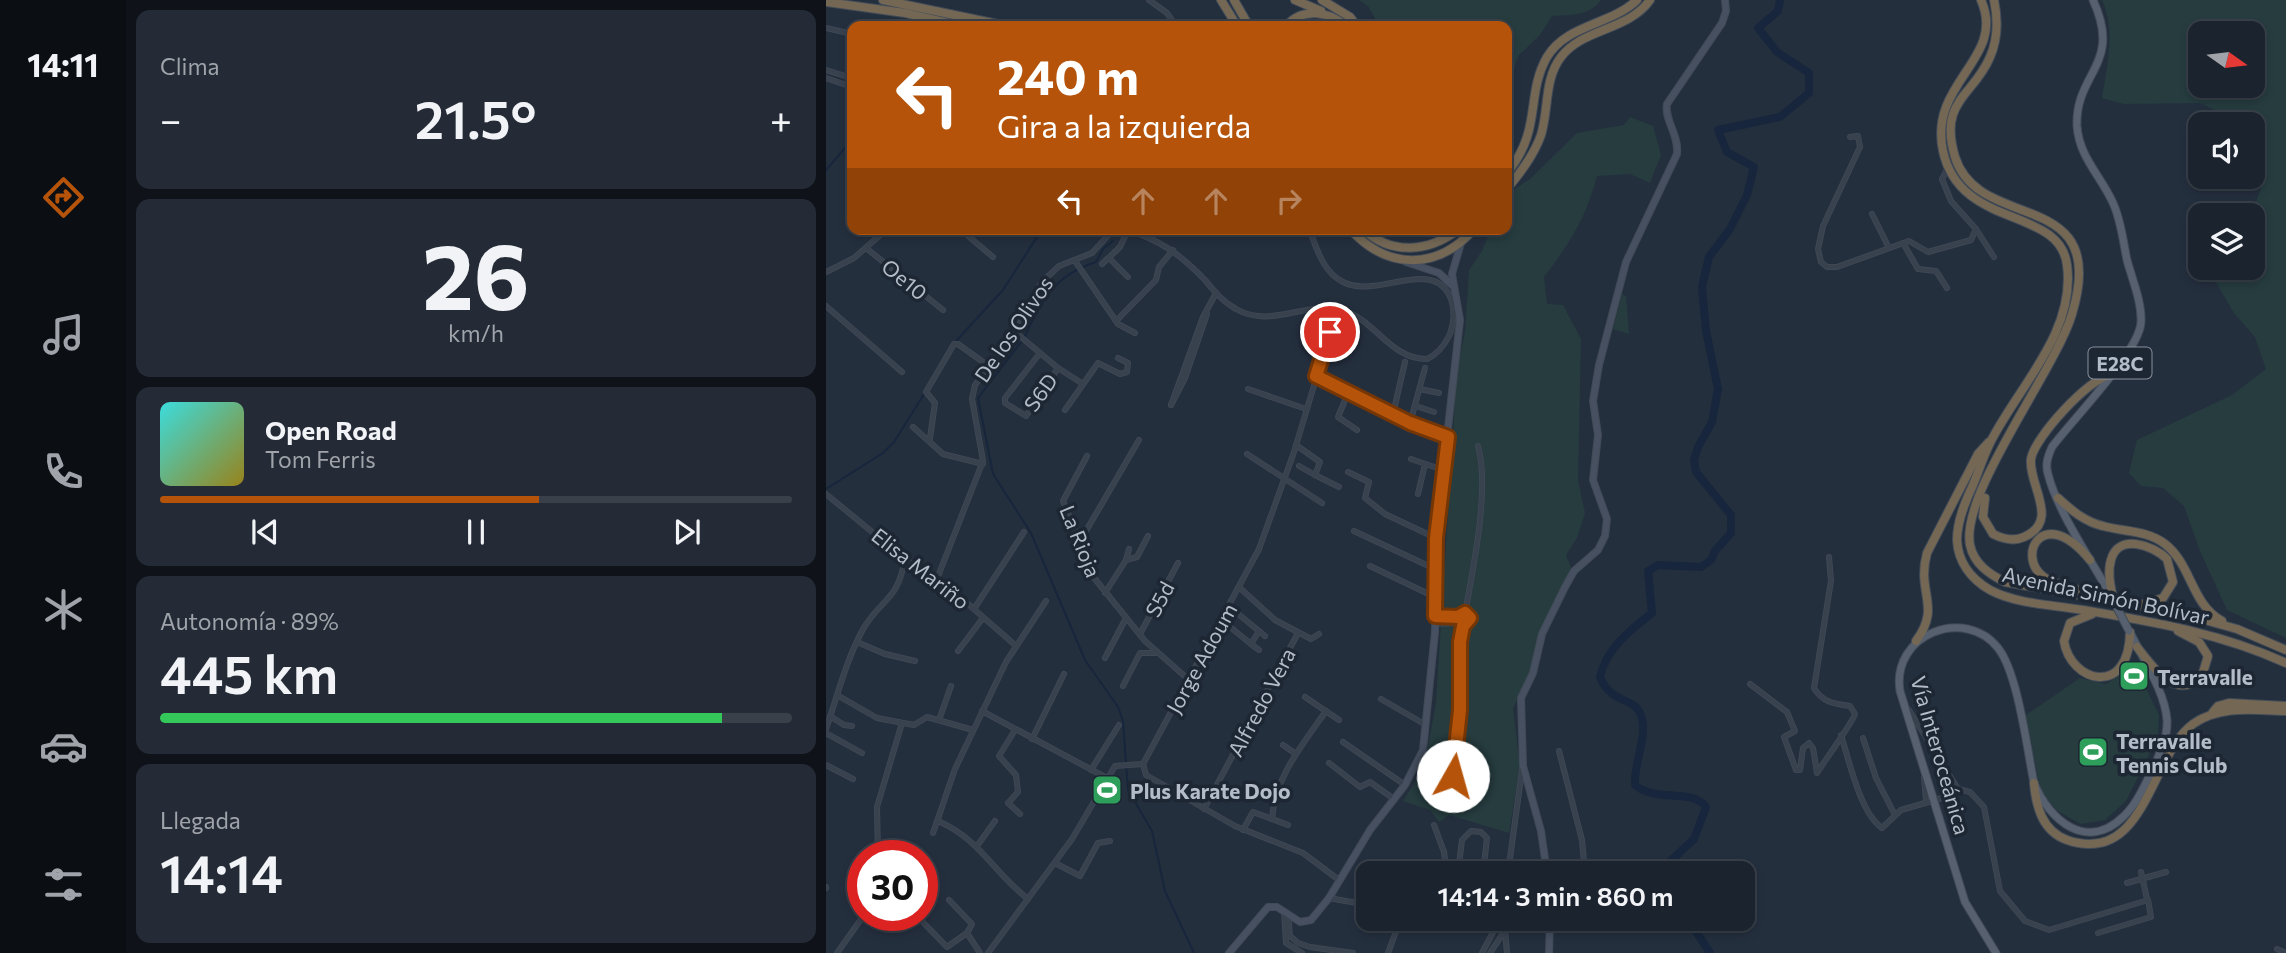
<!DOCTYPE html>
<html lang="es">
<meta charset="utf-8">
<style>
:root{--surface:#1b232e;--page:#242b36;--text:#f1f3f6;--muted:#a0a4aa;--line:#39404a;--accent:#b45309}
body{margin:0;font-family:Commissioner,sans-serif;background:var(--page);color:var(--text);height:100vh;display:flex;flex-direction:column;font-size:26px;white-space:nowrap}
*{box-sizing:border-box;margin:0}
p{font-size:23px;color:var(--muted)}
.icon{flex:none;width:38px;height:38px;fill:none;stroke:currentColor;stroke-width:2;stroke-linecap:round;stroke-linejoin:round}
.map{position:relative;flex:1;overflow:hidden}
.drawer{display:flex;flex-direction:column;gap:10px;padding:10px;background:#0f1319;width:700px}
.drawer>*{flex:none}
.hud{position:absolute;left:21px;top:21px;width:665px;height:214px;border-radius:14px;box-shadow:0 4px 10px #0003,0 0 0 2px var(--line);background:#b45309;color:#fff;overflow:hidden}
.needle{width:46px;rotate:104deg}
.tools{position:absolute;left:1362px;top:21px;display:grid;gap:14px}
.tools a{display:grid;place-items:center;width:77px;height:77px;border-radius:14px;background:var(--surface);box-shadow:0 4px 10px #0003,0 0 0 2px var(--line);font-size:35px}
.speed{position:absolute;left:21px;top:840px;display:flex;gap:14px;font-size:35px;font-weight:700;text-align:center}
.speed>*{display:grid;place-content:center;width:91px;height:91px;border-radius:50%;background:var(--surface);box-shadow:0 4px 10px #0003,0 0 0 2px var(--line);line-height:1}
.speed .limit{border:10px solid #d22;background:#fff;color:#111}
.pin{position:absolute;display:grid;place-items:center;width:60px;height:60px;color:#fff;margin:-30px;border:4px solid #fff;border-radius:50%;box-shadow:0 2px 7px #0007}
.me{position:absolute;width:77px;margin:-38px;rotate:7deg;stroke-linejoin:round;filter:drop-shadow(0 0 5px #0008)}
.turn{display:flex;align-items:center;gap:24px;height:147px;padding:0 35px;font-size:32px}
.turn .icon{width:91px;height:91px;stroke-width:2.5}
.turn b{display:block;font-size:49px;line-height:60px}
.lanes{display:flex;align-items:center;height:66px;padding:0 35px;background:#0003;justify-content:center;gap:35px;direction:ltr}
.lanes .off{opacity:.35}
.big{font-size:52px;font-weight:600;line-height:1.1}
.drawer .widget{flex:1;display:flex;flex-direction:column;justify-content:center;gap:10px;min-width:0;padding:0 24px;border-radius:14px;background:var(--page)}
.drawer .dial{align-items:center;gap:0}
.dial b{font-size:91px;line-height:1}
.song{display:flex;align-items:center;gap:21px}
.cover{width:84px;height:84px;border-radius:10px;background:linear-gradient(135deg,hsl(180 70% 55%),hsl(50 70% 35%))}
.played{height:7px;border-radius:4px;background:linear-gradient(90deg,var(--accent) 60%,var(--line) 60%)}
.keys{display:flex;justify-content:space-around;direction:ltr}
.heat{display:flex;justify-content:space-between;align-items:center;font-size:38px;direction:ltr}
.charge{height:10px;border-radius:5px;background:linear-gradient(90deg,#34c759 89%,var(--line) 0)}
.trip{position:absolute;left:530px;top:861px;width:399px;height:70px;border-radius:14px;background:var(--surface);box-shadow:0 4px 10px #0003,0 0 0 2px var(--line);font-weight:600;line-height:70px;text-align:center}
main{display:flex;flex:1;min-height:0}
.menu{display:flex;flex-direction:column;width:126px;justify-content:space-around;align-items:center;background:#0b0e12;color:var(--muted)}
.menu .icon{width:49px;height:49px}
.menu .selected{color:var(--accent)}
.menu b{font-size:32px;color:var(--text)}
.map>svg:first-child{display:block}
</style>
<main>
<nav class="menu">
<b>14:11</b>
<svg class="icon selected" aria-label="directions" viewBox="0 0 24 24"><path d="M12 3l9 9-9 9-9-9zM9 14v-3h6M13 9l2 2-2 2"/></svg>
<svg class="icon" aria-label="music" viewBox="0 0 24 24"><path d="M9 18V5l10-2v13"/><circle cx="6" cy="18" r="3"/><circle cx="16" cy="16" r="3"/></svg>
<svg class="icon" aria-label="phone" viewBox="0 0 24 24"><path d="M5 4h4l2 5-3 2q2 4 5 5l2-3 5 2v4C11 20 4 13 5 4z"/></svg>
<svg class="icon" aria-label="climate" viewBox="0 0 24 24"><path d="M12 3v18M4 7l16 10M4 17L20 7"/></svg>
<svg class="icon" aria-label="car" viewBox="0 0 24 24"><path d="M5 17H2v-5l4-1 3-4h7l3 4 3 1v5h-3M9 17h6M6 11h13"/><circle cx="7" cy="17" r="2"/><circle cx="17" cy="17" r="2"/></svg>
<svg class="icon" aria-label="filters" viewBox="0 0 24 24"><path d="M4 7h16M4 17h16"/><circle cx="9" cy="7" r="2"/><circle cx="15" cy="17" r="2"/></svg>
</nav>
<section class="drawer">
<div class="widget"><p>Clima</p>
<div class="heat"><a>−</a><b class="big">21.5°</b><a>+</a></div>
</div>
<div class="widget dial"><b>26</b><p>km/h</p></div>
<div class="widget">
<div class="song"><i class="cover"></i><div><b>Open Road</b><p>Tom Ferris</p></div></div>
<div class="played"></div>
<div class="keys"><svg class="icon" aria-label="previous" viewBox="0 0 24 24"><path d="M18 5L8 12l10 7zM5 5v14"/></svg><svg class="icon" aria-label="pause" viewBox="0 0 24 24"><path d="M8 5v14M16 5v14"/></svg><svg class="icon" aria-label="next" viewBox="0 0 24 24"><path d="M6 5l10 7-10 7zM19 5v14"/></svg></div>
</div>
<div class="widget"><p>Autonomía · 89%</p><b class="big">445 km</b><div class="charge"></div></div>
<div class="widget"><p>Llegada</p><b class="big">14:14</b></div>
</section>
<div class="map">
<svg width="1460" height="953" viewBox="0 0 1460 953">
<rect width="100%" height="100%" fill="#242f3e"/>
<g fill="#263c3f" fill-rule="evenodd">
<path d="M533,0h242c-11,16 -30,15 -49,16l-12,19 -22,21 -9,29 -2,40v-99h-128l-11,-20z"/>
<path d="M1276,0h184v638l-59,-28 -27,-59 -16,-45 -21,-18 -22,-2 -12,-13 8,-33 95,-45 34,-26 -11,-32 -21,-24 -20,-34 9,-11h29l-1,-53 12,-32 -11,-32v-27h-8l-44,-21 -76,1 -22,-6c5,-32 14,-68 0,-98zM1374,33h52v53h-52z"/>
<path d="M804,117l23,9 8,29 -11,28 -20,-9 -33,2c-11,42 -27,67 -53,101l3,27 16,1 18,34 -3,141 7,33 -8,25 -11,17 5,13 -19,40 -21,67 -18,33 7,59 -11,66 -60,-18 -10,7 -9,-12 -27,-9 21,-33 12,-65 21,-334 8,-37 4,-62 13,-19 9,-22h16v-31l6,-8 17,-11 47,-46 47,-8z"/>
<polygon points="796,294 800,296 803,334 787,329"/>
<polygon points="1309,665 1333,715 1332,737 1300,801 1279,820 1255,824 1231,811 1215,792 1200,715 1254,678 1280,684"/>
</g>
<g fill="none" stroke-linecap="round" stroke-linejoin="round">
<g stroke="#17263c" stroke-width="2">
<polyline points="90,26 92,21"/>
<polyline points="0,170 26,140"/>
<path d="M199,336c17,-37 30,-61 71,-74l7,-13 10,-8"/>
<polyline points="130,341 177,290 216,229"/>
<polyline points="196,341 152,398 167,474 205,533 259,660 292,707 297,721 302,790 326,831 339,891 368,953"/>
<polyline points="0,489 57,453 68,442 98,394"/>
</g>
<g stroke="#17263c" stroke-width="8">
<path d="M836,873l1,-5 31,-29 12,-32c-14,-19 -50,-4 -71,-22 -2,-22 15,-52 5,-72 -7,-16 -29,-9 -40,-36 6,-28 30,-47 52,-64l-4,-42 10,-6 43,2 10,-7 4,-9 16,-18v-18l-35,-43 -2,-12 4,-13 14,-25 6,-33 -12,-58 -4,-44 7,-30 21,-28 17,-34 7,-28 -27,-15 -9,-22 62,-13 29,-24v-20l-32,-21 -19,-24 20,-17 2,-11"/>
<polyline points="862,919 884,953"/>
</g>
<g stroke="#414a57" stroke-width="6">
<g id="street">
<polyline points="323,0 341,13 350,26"/>
<polyline points="0,28 26,34"/>
<polyline points="0,70 26,78"/>
<polyline points="0,78 26,87"/>
<polyline points="1024,137 1032,136 1034,147 997,226 992,249 995,262 1001,267 1011,267 1083,241 1102,252 1145,240 1150,229 1125,201 1116,179 1122,168"/>
<polyline points="1046,214 1063,248"/>
<polyline points="134,229 167,257"/>
<path d="M299,229c34,10 56,26 80,51 9,11 18,22 31,29 35,20 69,-8 105,1 35,9 48,49 86,49 11,-5 17,-13 22,-23 5,-11 6,-26 2,-37 -17,-44 -74,1 -108,-17 -20,-10 -26,-33 -34,-53"/>
<polyline points="1150,229 1168,257"/>
<polyline points="408,233 411,229"/>
<polyline points="1077,243 1092,269 1110,271 1121,288"/>
<polyline points="40,248 117,310"/>
<polyline points="283,258 302,277"/>
<polyline points="249,261 292,324 309,333"/>
<polyline points="276,264 294,247 302,230"/>
<polyline points="0,272 28,258 61,229"/>
<polyline points="0,306 76,372"/>
<polyline points="290,321 330,280 333,267 347,250"/>
<polyline points="189,332 232,368 257,384"/>
<polyline points="214,353 179,398 179,403 200,416 232,368"/>
<polyline points="490,376 584,423 621,436"/>
<polyline points="422,389 480,409"/>
<polyline points="594,389 613,393"/>
<polyline points="522,393 512,417 531,430"/>
<polyline points="345,405 377,317 390,293"/>
<polyline points="345,405 359,378 381,314"/>
<polyline points="590,406 608,412"/>
<polyline points="239,410 272,363 294,374 301,372 302,363 292,358"/>
<polyline points="567,414 579,362"/>
<polyline points="584,423 599,368"/>
<polyline points="87,427 117,454 157,464"/>
<polyline points="104,438 109,403 100,392 128,344 132,344 164,367"/>
<polyline points="470,445 494,462 489,475 513,487"/>
<polyline points="421,454 496,503"/>
<polyline points="261,456 237,501 269,579 319,641 363,680"/>
<polyline points="585,459 617,470"/>
<polyline points="473,466 489,475"/>
<polyline points="522,472 543,482 539,498 559,514 610,538"/>
<polyline points="0,494 79,559 126,590 189,645"/>
<polyline points="592,494 599,464"/>
<polyline points="528,531 609,569"/>
<polyline points="253,543 313,440"/>
<polyline points="300,560 311,557 322,536"/>
<polyline points="544,566 609,597"/>
<polyline points="111,579 157,461 146,399 149,385 188,334 215,283 233,266 266,253 288,229"/>
<polyline points="414,588 449,620 485,639 493,634"/>
<polyline points="279,593 300,560 303,549"/>
<polyline points="148,609 198,532"/>
<circle cx="638" cy="619" r="6"/>
<path d="M639,613c8,-43 25,-125 13,-167"/>
<polyline points="398,615 403,620 403,626 425,644 433,631 411,613 403,620"/>
<polyline points="609,616 632,617"/>
<polyline points="609,624 632,623"/>
<polyline points="433,631 439,636"/>
<polyline points="314,634 352,563"/>
<polyline points="31,642 59,654 89,661"/>
<polyline points="425,644 433,650"/>
<polyline points="132,651 157,618"/>
<polyline points="279,658 300,618"/>
<path d="M924,684l37,28 8,19 -11,6 12,33h4l3,-22 6,-5 4,5 4,25c7,-11 37,-53 38,-59l-5,-8c-16,-2 -28,-4 -36,-18l17,-107 -2,-24"/>
<polyline points="297,686 314,653 331,653"/>
<polyline points="11,695 51,718 88,725 101,717 147,730"/>
<polyline points="479,697 513,720"/>
<polyline points="555,699 600,725"/>
<polyline points="1083,710 1132,789"/>
<polyline points="156,711 281,778"/>
<polyline points="4,716 18,725 26,726"/>
<polyline points="113,720 125,686"/>
<path d="M0,729c11,-32 20,-68 36,-98 18,-33 35,-27 43,-72"/>
<polyline points="189,730 173,756 190,775 192,792 182,803 194,814"/>
<polyline points="0,733 36,753"/>
<path d="M1015,735c8,25 19,78 41,93l19,-18 38,-11 19,-10"/>
<polyline points="1037,738 1050,778 1069,815"/>
<polyline points="206,739 238,674"/>
<polyline points="517,742 579,785"/>
<polyline points="457,745 470,754"/>
<polyline points="733,751 756,840 759,873"/>
<polyline points="503,763 534,787 544,782 568,799"/>
<polyline points="317,764 433,549 468,452 511,309"/>
<polyline points="317,764 320,775 409,826 477,853 513,880"/>
<polyline points="0,765 27,779"/>
<polyline points="265,770 293,725"/>
<polyline points="1098,778 1100,801"/>
<polyline points="1132,789 1144,792 1158,807 1174,891 1199,921 1223,930 1322,900 1325,917 1272,933"/>
<path d="M621,799c16,-59 6,-115 16,-173"/>
<polyline points="378,809 472,633"/>
<path d="M446,819c3,-42 30,-74 54,-108"/>
<path d="M112,821c42,18 55,51 90,78"/>
<polyline points="608,825 618,852 621,873"/>
<polyline points="417,830 427,812 462,825"/>
<polyline points="107,833 129,769 180,662 220,601"/>
<polyline points="151,846 169,821"/>
<polyline points="52,856 51,807 76,723"/>
<polyline points="229,863 254,876 272,843 284,841"/>
<polyline points="1315,872 1321,899"/>
<polyline points="632,873 636,840 645,831 655,832 661,838 657,873"/>
<polyline points="682,873 696,770"/>
<polyline points="531,883 542,885"/>
<polyline points="1301,883 1340,872"/>
<polyline points="0,888 0,887"/>
<polyline points="503,898 542,905"/>
<polyline points="458,911 460,943 476,953"/>
<polyline points="462,914 464,936 472,943 484,947 527,953"/>
<polyline points="92,917 121,947 141,933 146,924 123,900"/>
<polyline points="588,919 605,924 609,919"/>
<polyline points="678,919 681,953"/>
<polyline points="141,933 154,953"/>
<polyline points="1451,949 1460,953"/>
<polyline points="11,953 38,915"/>
<polyline points="162,953 246,839 289,766 317,764"/>
<polyline points="562,953 571,929"/>
<polyline points="656,953 674,919"/>
<polyline points="664,953 678,932"/>
</g>
</g>
<g stroke="#414a57" stroke-width="8">
<g id="secondary">
<polyline points="580,262 613,273 627,286"/>
<path d="M721,873l-6,-42 -18,-65 -2,-68 12,-25 9,-39 23,-47 9,-16 24,-21 7,-14 2,-17 -14,-39 5,-45 -5,-34 6,-36 27,-103 51,-108c2,-20 -13,-34 -10,-50l55,-81 4,-12 -1,-11"/>
<polyline points="403,953 442,907 451,907 474,922 485,920 503,898 544,830 579,785 597,750 609,632 613,509 634,320 626,274 635,243"/>
<polyline points="723,953 724,919"/>
</g>
</g>
<g stroke="#414a57" stroke-width="9">
<g id="primary">
<path d="M1267,0c30,65 -18,72 -16,126 2,31 24,50 36,77 8,17 10,38 14,57 5,19 15,42 14,62 -1,29 -69,98 -89,125 -4,9 -7,17 -4,27 9,37 44,87 63,122"/>
<path d="M1170,953l-31,-51 -65,-211c-9,-57 65,-85 98,-43 20,25 29,101 36,135 15,37 53,70 90,33 13,-12 20,-30 28,-45 7,-16 16,-33 15,-51 -2,-29 -25,-62 -37,-88"/>
</g>
</g>
<g stroke="#434c59" stroke-width="10">
<g id="highway">
<polyline points="57,0 181,26"/>
<polyline points="395,0 411,26"/>
<polyline points="408,0 423,26"/>
<polyline points="469,0 495,11"/>
<polyline points="496,0 524,17 531,26"/>
<path d="M1155,0c26,59 -53,82 -38,151 17,79 117,55 124,114 9,67 -48,121 -76,176 -7,14 -12,29 -18,44 -8,17 -16,36 -16,55 1,22 14,39 33,50 26,14 64,15 93,20 70,12 138,23 203,53"/>
<path d="M1168,0c4,19 4,39 -4,57 -16,39 -52,43 -35,100 24,77 156,28 117,157 -17,57 -112,179 -102,231 4,19 19,29 35,37l175,31 57,16 49,21"/>
<polyline points="0,2 79,13 135,26"/>
<path d="M460,26c17,-19 42,-15 60,0"/>
<path d="M681,173c36,-44 18,-77 40,-116 20,-33 64,-32 90,-57"/>
<path d="M681,189c13,-16 27,-34 34,-54 8,-26 3,-56 20,-78 22,-29 67,-26 89,-57"/>
<path d="M524,229c37,41 87,42 124,0"/>
<path d="M537,229c29,27 66,23 96,0"/>
<path d="M1159,498l-2,19 10,17c10,5 20,8 31,3 37,-16 4,-52 7,-78 3,-21 58,-81 79,-84"/>
<path d="M1232,498c13,12 27,24 45,28 21,6 44,4 62,18 27,21 26,60 57,77"/>
<path d="M1264,560c-47,-58 -75,-3 -46,17 13,9 32,10 46,18"/>
<path d="M1287,599c-2,-12 -6,-26 -2,-39 7,-27 42,-15 56,-1l6,23 -10,16 -23,7"/>
<path d="M1266,614l-22,9 -6,18c6,41 65,58 66,-9"/>
<path d="M1090,641c26,-35 0,-48 11,-88l51,-99 11,-12"/>
<path d="M1311,647c16,20 38,55 65,29l6,-20 -9,-14 -21,-11"/>
<polyline points="1387,712 1392,706 1403,703 1460,706"/>
<path d="M1208,783c2,23 8,48 33,57 79,27 83,-85 126,-116 27,-19 61,-14 93,-13"/>
</g>
</g>
<use href="#street" stroke="#38414e" stroke-width="4.5"/>
<use href="#secondary" stroke="#465061" stroke-width="6"/>
<use href="#primary" stroke="#56606e" stroke-width="7"/>
<use href="#highway" stroke="#746855" stroke-width="8"/>
<g stroke="#414a57" stroke-width="9" stroke-linecap="butt">
<polyline id="primary-bridge" points="1287,600 1303,631"/>
</g>
<use href="#primary-bridge" stroke="#56606e" stroke-width="7"/>
</g>
<g fill="none" stroke-linecap="round" stroke-linejoin="round">
<g stroke="#753606" stroke-width="18">
<polyline id="route" points="504,332 490,376 584,423 622,437 610,538 609,616 632,617 639,613 644,618 637,626 634,642 634,710 627,776"/>
</g>
<use href="#route" stroke="#b45309" stroke-width="12"/>
</g>
<defs>
<g id="stadium-square" transform="scale(1.575)"><rect x="-9" y="-9" width="18" height="18" rx="4" fill="#2e9e5b" stroke="#1d2633"/><path d="M0-5a6.5 5 0 1 0 0 10a6.5 5 0 1 0 0-10ZM-3.5-1.8h7v3.6h-7Z" fill="#fff"/></g>
</defs>
<g fill-rule="evenodd">
<use href="#stadium-square" x="1308" y="676"/>
<use href="#stadium-square" x="1267" y="752"/>
<use href="#stadium-square" x="281" y="790"/>
</g>
<g text-anchor="middle" dominant-baseline="central" stroke-width="7" stroke-linejoin="round" paint-order="stroke">
<rect fill="#1d2633" stroke="#878f9c" stroke-width="2" x="1262.5" y="347.5" width="63" height="31" rx="5"/>
<g font-size="19" font-weight="bold" fill="#b4bcc9">
<text x="1294" y="363">E28C</text>
</g>
<g font-size="21" fill="#b4bcc9" stroke="#1d2633">
<text transform="translate(79 279) rotate(39)">Oe10</text>
<text transform="translate(187 329) rotate(-56)">De los Olivos</text>
<text transform="translate(214 392) rotate(-54)">S6D</text>
<text transform="translate(255 541) rotate(68)">La Rioja</text>
<text transform="translate(95 568) rotate(38)">Elisa Mariño</text>
<text transform="translate(1280 595) rotate(12)">Avenida Simón Bolívar</text>
<text transform="translate(333 599) rotate(-62)">S5d</text>
<text transform="translate(375 658) rotate(-61)">Jorge Adoum</text>
<text transform="translate(435 702) rotate(-62)">Alfredo Vera</text>
<text transform="translate(1115 755) rotate(74)">Vía Interoceánica</text>
</g>
<g font-size="21" font-weight="bold" fill="#b4bcc9" stroke="#1d2633" text-anchor="start">
<text x="1331" y="676">Terravalle</text>
<text x="1290" y="740">Terravalle<tspan x="1290" dy="24">Tennis Club</tspan></text>
<text x="304" y="790">Plus Karate Dojo</text>
</g>
</g>
</svg>
<div class="tools">
<a><svg class="needle" viewBox="-14 -14 28 28"><path d="M0-13l5 13h-10z" fill="#e53935"/><path d="M0 13l5-13h-10z" fill="#a0a4aa"/></svg></a>
<a><svg class="icon" aria-label="sound" viewBox="0 0 24 24"><path d="M4 9h4l5-4v14l-5-4H4zM17 9q2 3 0 6"/></svg></a>
<a><svg class="icon" aria-label="layers" viewBox="0 0 24 24"><path d="M12 4l9 5-9 5-9-5zM3 14l9 5 9-5"/></svg></a>
</div>
<div class="speed"><div class="limit">30</div></div>
<div class="pin" style="left:504px;top:332px;background:#d93025"><svg class="icon" aria-label="arrive" viewBox="0 0 24 24"><path d="M6 21V4h12l-3 4 3 4H6"/></svg></div>
<svg class="me" style="left:627px;top:776px" viewBox="-20 -20 40 40"><circle r="19" fill="#fff"/><path d="M0-13L10 11 0 6-10 11z" fill="#b45309"/></svg>
<div class="trip">14:14 · 3 min · 860 m</div>
<div class="hud">
<div class="turn"><svg class="icon" aria-label="left" viewBox="0 0 24 24"><path d="M17 20v-9H6M10 6l-5 5 5 5"/></svg><div><b>240 m</b>Gira a la izquierda</div></div>
<div class="lanes"><svg class="icon" aria-label="left" viewBox="0 0 24 24"><path d="M17 20v-9H6M10 6l-5 5 5 5"/></svg><svg class="icon off" aria-label="ahead" viewBox="0 0 24 24"><path d="M12 20V5M6 11l6-6 6 6"/></svg><svg class="icon off" aria-label="ahead" viewBox="0 0 24 24"><path d="M12 20V5M6 11l6-6 6 6"/></svg><svg class="icon off" aria-label="right" viewBox="0 0 24 24"><path d="M7 20v-9h11M14 6l5 5-5 5"/></svg></div>
</div>
</div>
</main>
